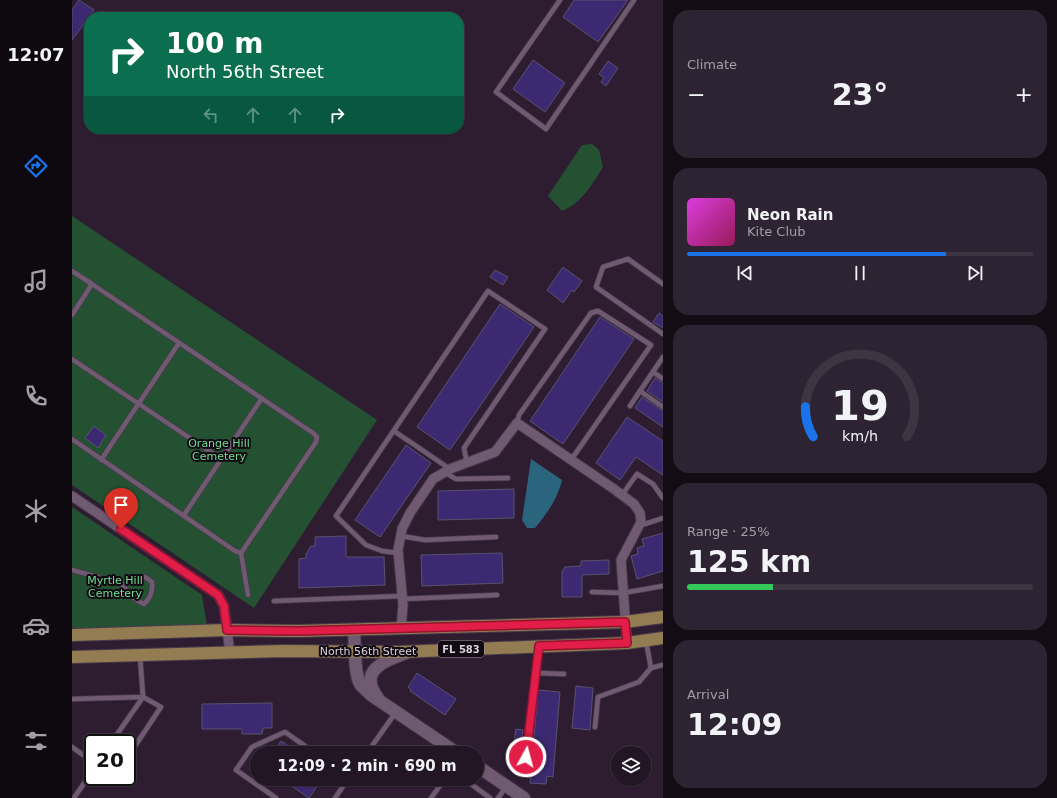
<!DOCTYPE html>
<meta charset="utf-8">
<style>
:root{--surface:#221625;--page:#2e2332;--text:#f1f3f6;--muted:#a29fa7;--line:#3f3542;--accent:#1a73e8}
body{margin:0;font-family:"DejaVu Sans",sans-serif;background:var(--page);color:var(--text);height:100vh;display:flex;flex-direction:column;font-size:15px;white-space:nowrap}
*{box-sizing:border-box;margin:0}
p{font-size:13px;color:var(--muted)}
.icon{flex:none;width:22px;height:22px;fill:none;stroke:currentColor;stroke-width:2;stroke-linecap:round;stroke-linejoin:round}
.map{position:relative;flex:1;overflow:hidden}
.sheet{display:flex;flex-direction:column;gap:10px;padding:10px;background:#130c14;width:394px}
.sheet>*{flex:none}
.banner{position:absolute;left:12px;top:12px;width:380px;height:122px;border-radius:16px;box-shadow:0 1px 3px #0004,0 0 0 1px var(--line);background:#0b6e4f;color:#fff;overflow:hidden}
.controls{position:absolute;left:539px;top:746px;display:grid;gap:8px}
.controls a{display:grid;place-items:center;width:40px;height:40px;border-radius:50%;background:var(--surface);box-shadow:0 1px 3px #0004,0 0 0 1px var(--line);font-size:20px}
.speed{position:absolute;left:12px;top:734px;display:flex;gap:8px;font-size:20px;font-weight:700;text-align:center}
.speed>*{display:grid;place-content:center;width:52px;height:52px;border-radius:50%;background:var(--surface);box-shadow:0 1px 3px #0004,0 0 0 1px var(--line);line-height:1}
.speed .limit{border:2px solid #111;border-radius:6px;background:#fff;color:#111}
.pin{position:absolute;display:grid;place-items:center;width:34px;height:34px;color:#fff;margin:-41px -17px;border-radius:50% 50% 50% 0;rotate:-45deg;box-shadow:0 0 4px #0007}
.pin .icon{rotate:45deg}
.me{position:absolute;width:44px;margin:-22px;rotate:7deg;stroke-linejoin:round;filter:drop-shadow(0 0 3px #0008)}
.turn{display:flex;align-items:center;gap:14px;height:84px;padding:0 16px;font-size:18px}
.turn .icon{width:52px;height:52px;stroke-width:2.5}
.turn b{display:block;font-size:28px;line-height:34px}
.lanes{display:flex;align-items:center;height:38px;padding:0 16px;background:#0003;justify-content:center;gap:20px;direction:ltr}
.lanes .off{opacity:.35}
.big{font-size:30px;font-weight:700;line-height:1.1}
.sheet .card{flex:1;display:flex;flex-direction:column;justify-content:center;gap:6px;min-width:0;padding:0 14px;border-radius:16px;background:var(--page)}
.sheet .dial{align-items:center;gap:0}
.dial svg{height:104px;overflow:visible;fill:none;stroke:var(--line);stroke-width:7;stroke-linecap:round;text-anchor:middle}
.dial text{fill:var(--text);stroke:none}
.song{display:flex;align-items:center;gap:12px}
.cover{width:48px;height:48px;border-radius:6px;background:linear-gradient(135deg,hsl(300 70% 55%),hsl(330 70% 35%))}
.played{height:4px;border-radius:2px;background:linear-gradient(90deg,var(--accent) 75%,var(--line) 75%)}
.keys{display:flex;justify-content:space-around;direction:ltr}
.heat{display:flex;justify-content:space-between;align-items:center;font-size:22px;direction:ltr}
.charge{height:6px;border-radius:3px;background:linear-gradient(90deg,#34c759 25%,var(--line) 0)}
.trip{position:absolute;left:178px;top:746px;width:234px;height:40px;border-radius:20px;background:var(--surface);box-shadow:0 1px 3px #0004,0 0 0 1px var(--line);font-weight:700;line-height:40px;text-align:center}
main{display:flex;flex:1;min-height:0}
.tab-bar{display:flex;flex-direction:column;width:72px;justify-content:space-around;align-items:center;background:#0e090f;color:var(--muted)}
.tab-bar .icon{width:28px;height:28px}
.tab-bar .on{color:var(--accent)}
.tab-bar b{font-size:18px;color:var(--text)}
.map>svg:first-child{display:block}
</style>
<main>
<nav class="tab-bar">
<b>12:07</b>
<svg class="icon on" aria-label="directions" viewBox="0 0 24 24"><path d="M12 3l9 9-9 9-9-9zM9 14v-3h6M13 9l2 2-2 2"/></svg>
<svg class="icon" aria-label="music" viewBox="0 0 24 24"><path d="M9 18V5l10-2v13"/><circle cx="6" cy="18" r="3"/><circle cx="16" cy="16" r="3"/></svg>
<svg class="icon" aria-label="phone" viewBox="0 0 24 24"><path d="M5 4h4l2 5-3 2q2 4 5 5l2-3 5 2v4C11 20 4 13 5 4z"/></svg>
<svg class="icon" aria-label="climate" viewBox="0 0 24 24"><path d="M12 3v18M4 7l16 10M4 17L20 7"/></svg>
<svg class="icon" aria-label="car" viewBox="0 0 24 24"><path d="M5 17H2v-5l4-1 3-4h7l3 4 3 1v5h-3M9 17h6M6 11h13"/><circle cx="7" cy="17" r="2"/><circle cx="17" cy="17" r="2"/></svg>
<svg class="icon" aria-label="filters" viewBox="0 0 24 24"><path d="M4 7h16M4 17h16"/><circle cx="9" cy="7" r="2"/><circle cx="15" cy="17" r="2"/></svg>
</nav>
<div class="map">
<svg width="591" height="798" viewBox="0 0 591 798">
<rect width="100%" height="100%" fill="#2e1d31"/>
<g fill="#245132">
<path d="M520,144l7,6 4,17c-10,16 -22,37 -41,44l-14,-15 34,-51z"/>
<polygon points="0,216 305,420 182,608 0,485"/>
<polygon points="0,507 130,595 135,626 0,629"/>
</g>
<path fill="#2b647d" d="M459,459l31,21c-4,18 -16,35 -27,48h-8l-5,-8z"/>
<g fill="#3d2971" stroke="#57536e">
<polygon points="7,0 22,10 0,40 0,10"/>
<polygon points="502,0 556,0 526,42 491,17"/>
<polygon points="461,60 493,83 473,112 441,89"/>
<polygon points="536,61 546,68 534,86 529,82 532,78 527,74"/>
<polygon points="491,267 510,281 502,292 500,290 491,303 475,290"/>
<polygon points="423,270 436,277 431,285 418,277"/>
<polygon points="428,304 462,327 378,450 345,427"/>
<polygon points="587,313 591,316 591,328 581,322"/>
<polygon points="528,317 562,339 491,444 458,421"/>
<polygon points="583,378 591,383 591,402 575,391"/>
<polygon points="570,397 591,411 591,427 563,408"/>
<polygon points="555,417 591,441 591,475 564,457 548,480 524,463"/>
<polygon points="22,426 34,435 26,448 13,438"/>
<polygon points="334,445 359,463 308,537 283,520"/>
<polygon points="442,489 442,518 366,520 366,491"/>
<polygon points="591,533 591,571 565,579 559,556 566,554 565,548 572,546 570,539"/>
<polygon points="274,536 274,557 312,557 313,585 227,588 227,559 234,558 234,554 239,546 243,546 243,537"/>
<polygon points="430,553 431,583 350,586 349,555"/>
<polygon points="537,560 537,574 510,575 510,597 490,597 490,572 493,567 509,566 509,561"/>
<polygon points="345,673 384,699 373,715 338,691 339,690 336,687"/>
<polygon points="504,686 521,688 518,730 500,728"/>
<polygon points="466,690 488,692 481,777 475,776 474,784 458,783"/>
<polygon points="200,703 200,728 191,728 190,734 170,734 170,729 130,729 130,704"/>
<polygon points="444,729 451,730 448,749 441,748"/>
<polygon points="209,741 227,753 200,753"/>
<polygon points="209,779 250,779 237,798"/>
</g>
<g fill="none" stroke-linecap="round" stroke-linejoin="round">
<g stroke="#493a4b" stroke-width="6">
<g id="lane">
<polyline points="488,0 424,92 474,129 562,0"/>
<polyline points="0,271 20,284 0,315"/>
<polyline points="20,284 241,433 245,437 244,442 169,553 176,595"/>
<polyline points="591,284 556,259 531,267 524,287 591,334"/>
<polyline points="591,357 568,391 591,407"/>
<polyline points="0,359 149,459"/>
<polyline points="581,372 591,379"/>
<polyline points="558,406 568,391"/>
<polyline points="445,423 447,415 519,313 526,311 579,345 499,460"/>
<polyline points="322,431 378,469"/>
<polyline points="0,439 163,551 169,553"/>
<polyline points="29,460 107,343"/>
<polyline points="372,472 384,479 436,478"/>
<polyline points="550,495 565,474 581,484 591,498"/>
<polyline points="112,515 190,398"/>
<polyline points="568,524 573,524 591,518"/>
<polyline points="329,536 353,540 424,537"/>
<polyline points="326,553 310,551 294,545 264,516 416,291 473,329 392,448 395,463"/>
<path d="M0,570l50,14 23,-7 7,5c1,9 -1,16 -8,22 -10,-4 -16,-10 -22,-20"/>
<polyline points="520,592 551,593 591,586"/>
<polyline points="330,599 425,595"/>
<polyline points="202,601 330,596"/>
<polyline points="574,641 579,668"/>
<polyline points="464,673 492,674"/>
<polyline points="0,699 71,697 68,656"/>
<polyline points="523,727 526,697 567,682 579,668 591,665"/>
<polyline points="39,743 71,697 89,707 55,758"/>
<polyline points="0,747 21,762"/>
<polyline points="295,753 324,712"/>
<polyline points="453,771 467,648"/>
<polyline points="392,779 418,798"/>
<polyline points="2,798 21,770"/>
<polyline points="204,798 164,770 180,747 213,732 243,753"/>
<polyline points="263,798 276,779"/>
<polyline points="359,798 373,779"/>
<polyline points="426,798 435,786"/>
</g>
</g>
<g stroke="#493a4b" stroke-width="11">
<g id="street">
<polyline points="0,496 146,595 152,606 158,653"/>
<polyline points="329,629 331,605 326,550 330,529 338,513 361,479 378,469 423,452 445,423 542,489 562,504 568,513 569,522 549,560 555,643"/>
</g>
</g>
<g stroke="#493a4b" stroke-width="14">
<g id="secondary">
<path d="M282,630c1,12 0,44 6,54 3,4 7,7 11,11l86,58"/>
<path d="M306,698c-21,-27 7,-38 28,-45"/>
<polyline points="405,766 452,798"/>
</g>
</g>
<g stroke="#493a4b" stroke-width="14">
<g id="primary">
<polyline points="0,635 155,630 226,631 553,622 591,617"/>
<polyline points="0,657 212,651 327,652 555,643 591,638"/>
</g>
</g>
<use href="#lane" stroke="#6f5a72" stroke-width="4.5"/>
<use href="#street" stroke="#6f5a72" stroke-width="9"/>
<use href="#secondary" stroke="#6f5a72" stroke-width="12"/>
<use href="#primary" stroke="#937c51" stroke-width="12"/>
</g>
<g fill="none" stroke-linecap="round" stroke-linejoin="round">
<g stroke="#92132f" stroke-width="10">
<polyline id="route" points="49,529 146,595 152,606 155,630 226,631 553,622 555,643 467,646 454,757"/>
</g>
<use href="#route" stroke="#e11d48" stroke-width="7"/>
</g>
<g text-anchor="middle" dominant-baseline="central" stroke-width="4" stroke-linejoin="round" paint-order="stroke">
<rect fill="#120a13" stroke="#9e939f" stroke-width="1" x="366" y="641" width="46" height="16" rx="3"/>
<g font-size="10" font-weight="bold" fill="#dacedb">
<text x="389" y="649">FL 583</text>
</g>
<g font-size="11" fill="#70df92" stroke="#120a13">
<text x="147" y="443">Orange Hill<tspan x="147" dy="13">Cemetery</tspan></text>
<text x="43" y="580">Myrtle Hill<tspan x="43" dy="13">Cemetery</tspan></text>
</g>
<g font-size="11" fill="#dacedb" stroke="#120a13">
<text x="296" y="651">North 56th Street</text>
</g>
</g>
</svg>
<div class="controls">
<a><svg class="icon" aria-label="layers" viewBox="0 0 24 24"><path d="M12 4l9 5-9 5-9-5zM3 14l9 5 9-5"/></svg></a>
</div>
<div class="speed"><div class="limit">20</div></div>
<div class="pin" style="left:49px;top:529px;background:#d93025"><svg class="icon" aria-label="arrive" viewBox="0 0 24 24"><path d="M6 21V4h12l-3 4 3 4H6"/></svg></div>
<svg class="me" style="left:454px;top:757px" viewBox="-20 -20 40 40"><circle r="17" fill="#e11d48" stroke="#fff" stroke-width="3"/><path d="M0-11L8 9 0 5-8 9z" fill="#fff"/></svg>
<div class="trip">12:09 · 2 min · 690 m</div>
<div class="banner">
<div class="turn"><svg class="icon" aria-label="right" viewBox="0 0 24 24"><path d="M7 20v-9h11M14 6l5 5-5 5"/></svg><div><b>100 m</b>North 56th Street</div></div>
<div class="lanes"><svg class="icon off" aria-label="left" viewBox="0 0 24 24"><path d="M17 20v-9H6M10 6l-5 5 5 5"/></svg><svg class="icon off" aria-label="ahead" viewBox="0 0 24 24"><path d="M12 20V5M6 11l6-6 6 6"/></svg><svg class="icon off" aria-label="ahead" viewBox="0 0 24 24"><path d="M12 20V5M6 11l6-6 6 6"/></svg><svg class="icon" aria-label="right" viewBox="0 0 24 24"><path d="M7 20v-9h11M14 6l5 5-5 5"/></svg></div>
</div>
</div>
<section class="sheet">
<div class="card"><p>Climate</p>
<div class="heat"><a>−</a><b class="big">23°</b><a>+</a></div>
</div>
<div class="card">
<div class="song"><i class="cover"></i><div><b>Neon Rain</b><p>Kite Club</p></div></div>
<div class="played"></div>
<div class="keys"><svg class="icon" aria-label="previous" viewBox="0 0 24 24"><path d="M18 5L8 12l10 7zM5 5v14"/></svg><svg class="icon" aria-label="pause" viewBox="0 0 24 24"><path d="M8 5v14M16 5v14"/></svg><svg class="icon" aria-label="next" viewBox="0 0 24 24"><path d="M6 5l10 7-10 7zM19 5v14"/></svg></div>
</div>
<div class="card dial"><svg viewBox="0 0 100 80">
<path d="M14 69A42 42 0 1 1 86 69"/>
<path d="M14 69A42 42 0 0 1 8 46" stroke="#1a73e8"/>
<text x="50" y="56" font-size="32" font-weight="700">19</text>
<text x="50" y="72" font-size="11">km/h</text>
</svg></div>
<div class="card"><p>Range · 25%</p><b class="big">125 km</b><div class="charge"></div></div>
<div class="card"><p>Arrival</p><b class="big">12:09</b></div>
</section>
</main>
